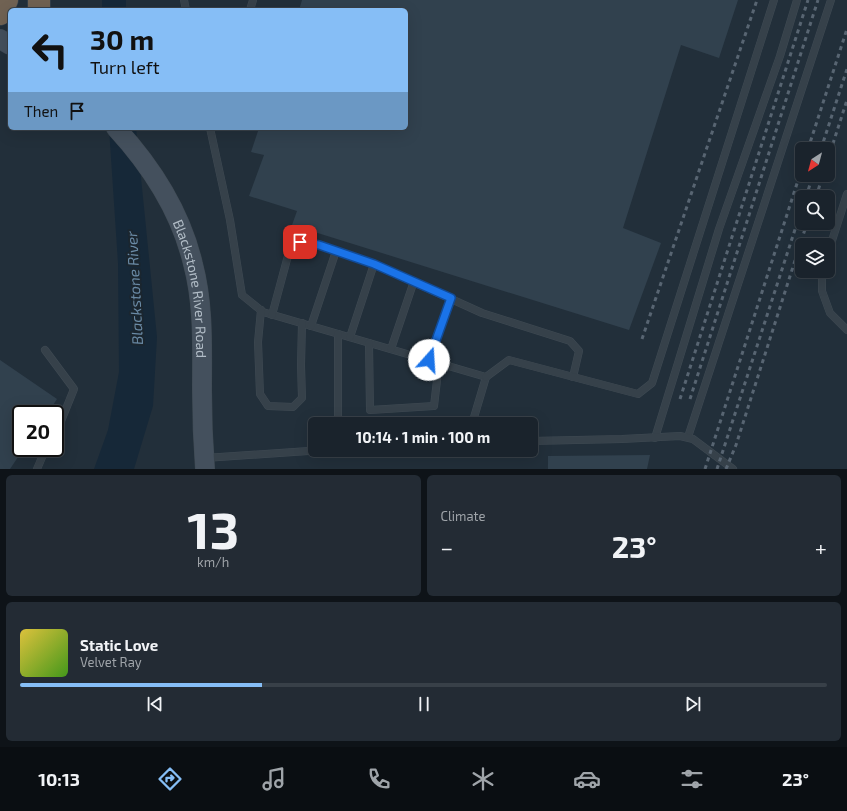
<!DOCTYPE html>
<meta charset="utf-8">
<style>
:root{--surface:#1a232c;--page:#232b34;--text:#f1f3f6;--muted:#9fa4a9;--line:#384048;--accent:#86bef6}
body{margin:0;font-family:"Exo 2",sans-serif;background:var(--page);color:var(--text);height:100vh;display:flex;flex-direction:column;font-size:15px;white-space:nowrap}
*{box-sizing:border-box;margin:0}
p{font-size:13px;color:var(--muted)}
.icon{flex:none;width:22px;height:22px;fill:none;stroke:currentColor;stroke-width:2;stroke-linecap:round;stroke-linejoin:round}
.map{position:relative;height:469px;overflow:hidden}
.drawer{display:flex;flex-direction:column;gap:6px;padding:6px;background:#0e1318;flex:1}
.drawer>*{flex:none}
.guide{position:absolute;left:8px;top:8px;width:400px;height:122px;border-radius:6px;box-shadow:0 4px 16px #0002,0 0 0 1px var(--line);background:#86bef6;color:#111;overflow:hidden}
.needle{width:26px;rotate:216deg}
.controls{position:absolute;left:795px;top:142px;display:grid;gap:8px}
.controls a{display:grid;place-items:center;width:40px;height:40px;border-radius:6px;background:var(--surface);box-shadow:0 4px 16px #0002,0 0 0 1px var(--line);font-size:20px}
.speed{position:absolute;left:12px;top:405px;display:flex;gap:8px;font-size:20px;font-weight:700;text-align:center}
.speed>*{display:grid;place-content:center;width:52px;height:52px;border-radius:50%;background:var(--surface);box-shadow:0 4px 16px #0002,0 0 0 1px var(--line);line-height:1}
.speed .limit{border:2px solid #111;border-radius:6px;background:#fff;color:#111}
.pin{position:absolute;display:grid;place-items:center;width:34px;height:34px;color:#fff;margin:-17px;border-radius:8px;box-shadow:0 2px 6px #0006}
.me{position:absolute;width:44px;margin:-22px;rotate:19deg;stroke-linejoin:round;filter:drop-shadow(0 0 3px #0008)}
.turn{display:flex;align-items:center;gap:14px;height:84px;padding:0 16px;font-size:18px}
.turn .icon{width:52px;height:52px;stroke-width:2.5}
.turn b{display:block;font-size:28px;line-height:34px}
.then{display:flex;align-items:center;height:38px;padding:0 16px;background:#0003;gap:8px;font-size:15px}
.big{font-size:30px;font-weight:700;line-height:1.1}
.drawer .tile{flex:1;display:flex;flex-direction:column;justify-content:center;gap:6px;min-width:0;padding:0 14px;border-radius:6px;background:var(--page)}
.drawer .dial{align-items:center;gap:0}
.dial b{font-size:52px;line-height:1}
.song{display:flex;align-items:center;gap:12px}
.cover{width:48px;height:48px;border-radius:6px;background:linear-gradient(135deg,hsl(50 70% 55%),hsl(100 70% 35%))}
.played{height:4px;border-radius:2px;background:linear-gradient(90deg,var(--accent) 30%,var(--line) 30%)}
.keys{display:flex;justify-content:space-around;direction:ltr}
.heat{display:flex;justify-content:space-between;align-items:center;font-size:22px;direction:ltr}
.drawer .tiles{flex:1;display:grid;gap:6px;grid-template-columns:1fr 1fr}
.tile:last-child{grid-column:span 2}
.trip{position:absolute;left:308px;top:417px;width:230px;height:40px;border-radius:6px;background:var(--surface);box-shadow:0 4px 16px #0002,0 0 0 1px var(--line);font-weight:700;line-height:40px;text-align:center}
.tabs{display:flex;height:64px;justify-content:space-around;align-items:center;background:#0a0e12;color:var(--muted)}
.tabs .icon{width:28px;height:28px}
.tabs .active{color:var(--accent)}
.tabs b{font-size:18px;color:var(--text)}
.map>svg:first-child{display:block}
</style>
<div class="map">
<svg width="847" height="469" viewBox="0 0 847 469">
<rect width="100%" height="100%" fill="#222f3a"/>
<g fill="#162838">
<rect x="102" y="0" width="24" height="10"/>
<polygon points="109,128 136,128 157,337 153,406 134,469 94,469 108,430 119,372 118,263"/>
</g>
<g fill="#31414e">
<polygon points="302,0 738,0 719,58 681,45 623,228 661,243 629,330 292,225 297,211 249,196 264,155 251,152 259,128 406,128 406,10 299,10"/>
<polygon points="0,360 57,399 47,414 21,414 21,448 24,448 10,469 0,469"/>
<polygon points="650,455 647,469 548,469 548,456"/>
</g>
<g fill="none" stroke-linecap="round" stroke-linejoin="round">
<g stroke="#3f4a53" stroke-width="8">
<g id="lane">
<polyline points="184,0 186,10"/>
<polyline points="250,10 253,0"/>
<polyline points="210,128 230,220 242,295 263,312 486,377 472,424"/>
<polyline points="828,253 847,194"/>
<polyline points="822,271 822,291 830,313 847,330"/>
<polyline points="261,310 258,342 260,394 268,406 293,407 302,398 301,365 302,323"/>
<polyline points="272,315 289,252 300,242 319,245 374,264 482,313 570,341 579,351 573,377"/>
<polyline points="311,326 336,251"/>
<polyline points="338,334 338,424"/>
<polyline points="350,337 374,264"/>
<polyline points="369,343 370,410 434,406 439,363"/>
<polyline points="391,349 414,281"/>
<polyline points="45,350 74,389 55,436"/>
<polyline points="429,360 451,298"/>
<polyline points="486,377 509,360 638,394 652,383 774,0"/>
<polyline points="688,437 831,0"/>
<polyline points="655,438 719,229 780,56 797,0"/>
<polyline points="531,441 622,439 680,436 693,439 733,469"/>
<polyline points="205,458 323,450"/>
<polyline points="37,469 46,448"/>
</g>
</g>
<g stroke="#3f4a53" stroke-width="20">
<g id="secondary">
<polyline points="0,39 10,45"/>
<path id="s1" d="M116,128c35,38 65,85 77,136 11,41 9,84 9,126 0,26 1,53 3,79"/>
</g>
</g>
<g stroke="#414c55" stroke-width="23">
<g id="highway">
<polyline points="39,0 39,10"/>
<polyline points="0,14 7,0"/>
</g>
</g>
<use href="#lane" stroke="#36414a" stroke-width="7"/>
<use href="#secondary" stroke="#44505d" stroke-width="19"/>
<use href="#highway" stroke="#706253" stroke-width="22"/>
<g stroke="#586572" stroke-width="3" stroke-dasharray="4 4" stroke-linecap="butt">
<polyline points="808,149 847,29"/>
<polyline points="821,149 847,69"/>
<polyline points="828,159 847,100"/>
<polyline points="806,197 813,175"/>
<polyline points="816,197 823,175"/>
<polyline points="642,339 757,0"/>
<polyline points="680,399 808,0"/>
<polyline points="690,399 818,0"/>
<polyline points="705,469 802,168"/>
<polyline points="717,469 802,208"/>
<polyline points="726,469 736,445 807,223"/>
</g>
</g>
<g fill="none" stroke-linecap="round" stroke-linejoin="round">
<g stroke="#114b97" stroke-width="10">
<polyline id="route" points="300,242 319,245 374,264 451,298 429,360"/>
</g>
<use href="#route" stroke="#1a73e8" stroke-width="7"/>
</g>
<g text-anchor="middle" dominant-baseline="central" stroke-width="4" stroke-linejoin="round" paint-order="stroke">
<g font-size="14" fill="#b1bcc6" stroke="#1b262f">
<text stroke="none"><textPath href="#s1" startOffset="182">Blackstone River Road</textPath></text>
</g>
<g font-size="15" font-style="italic" fill="#6a8aa5" stroke="#1b262f">
<text transform="translate(134 288) rotate(-93)">Blackstone River</text>
</g>
</g>
</svg>
<div class="controls">
<a><svg class="needle" viewBox="-14 -14 28 28"><path d="M0-13l5 13h-10z" fill="#e53935"/><path d="M0 13l5-13h-10z" fill="#9fa4a9"/></svg></a>
<a><svg class="icon" aria-label="search" viewBox="0 0 24 24"><circle cx="10" cy="10" r="6"/><path d="M15 15l6 6"/></svg></a>
<a><svg class="icon" aria-label="layers" viewBox="0 0 24 24"><path d="M12 4l9 5-9 5-9-5zM3 14l9 5 9-5"/></svg></a>
</div>
<div class="speed"><div class="limit">20</div></div>
<div class="pin" style="left:300px;top:242px;background:#d93025"><svg class="icon" aria-label="arrive" viewBox="0 0 24 24"><path d="M6 21V4h12l-3 4 3 4H6"/></svg></div>
<svg class="me" style="left:429px;top:360px" viewBox="-20 -20 40 40"><circle r="19" fill="#fff"/><path d="M0-13L10 11 0 6-10 11z" fill="#1a73e8"/></svg>
<div class="trip">10:14 · 1 min · 100 m</div>
<div class="guide">
<div class="turn"><svg class="icon" aria-label="left" viewBox="0 0 24 24"><path d="M17 20v-9H6M10 6l-5 5 5 5"/></svg><div><b>30 m</b>Turn left</div></div>
<div class="then">Then<svg class="icon" aria-label="arrive" viewBox="0 0 24 24"><path d="M6 21V4h12l-3 4 3 4H6"/></svg></div>
</div>
</div>
<section class="drawer">
<div class="tiles">
<div class="tile dial"><b>13</b><p>km/h</p></div>
<div class="tile"><p>Climate</p>
<div class="heat"><a>−</a><b class="big">23°</b><a>+</a></div>
</div>
<div class="tile">
<div class="song"><i class="cover"></i><div><b>Static Love</b><p>Velvet Ray</p></div></div>
<div class="played"></div>
<div class="keys"><svg class="icon" aria-label="previous" viewBox="0 0 24 24"><path d="M18 5L8 12l10 7zM5 5v14"/></svg><svg class="icon" aria-label="pause" viewBox="0 0 24 24"><path d="M8 5v14M16 5v14"/></svg><svg class="icon" aria-label="next" viewBox="0 0 24 24"><path d="M6 5l10 7-10 7zM19 5v14"/></svg></div>
</div>
</div>
</section>
<nav class="tabs">
<b>10:13</b>
<svg class="icon active" aria-label="directions" viewBox="0 0 24 24"><path d="M12 3l9 9-9 9-9-9zM9 14v-3h6M13 9l2 2-2 2"/></svg>
<svg class="icon" aria-label="music" viewBox="0 0 24 24"><path d="M9 18V5l10-2v13"/><circle cx="6" cy="18" r="3"/><circle cx="16" cy="16" r="3"/></svg>
<svg class="icon" aria-label="phone" viewBox="0 0 24 24"><path d="M5 4h4l2 5-3 2q2 4 5 5l2-3 5 2v4C11 20 4 13 5 4z"/></svg>
<svg class="icon" aria-label="climate" viewBox="0 0 24 24"><path d="M12 3v18M4 7l16 10M4 17L20 7"/></svg>
<svg class="icon" aria-label="car" viewBox="0 0 24 24"><path d="M5 17H2v-5l4-1 3-4h7l3 4 3 1v5h-3M9 17h6M6 11h13"/><circle cx="7" cy="17" r="2"/><circle cx="17" cy="17" r="2"/></svg>
<svg class="icon" aria-label="filters" viewBox="0 0 24 24"><path d="M4 7h16M4 17h16"/><circle cx="9" cy="7" r="2"/><circle cx="15" cy="17" r="2"/></svg>
<b>23°</b>
</nav>
